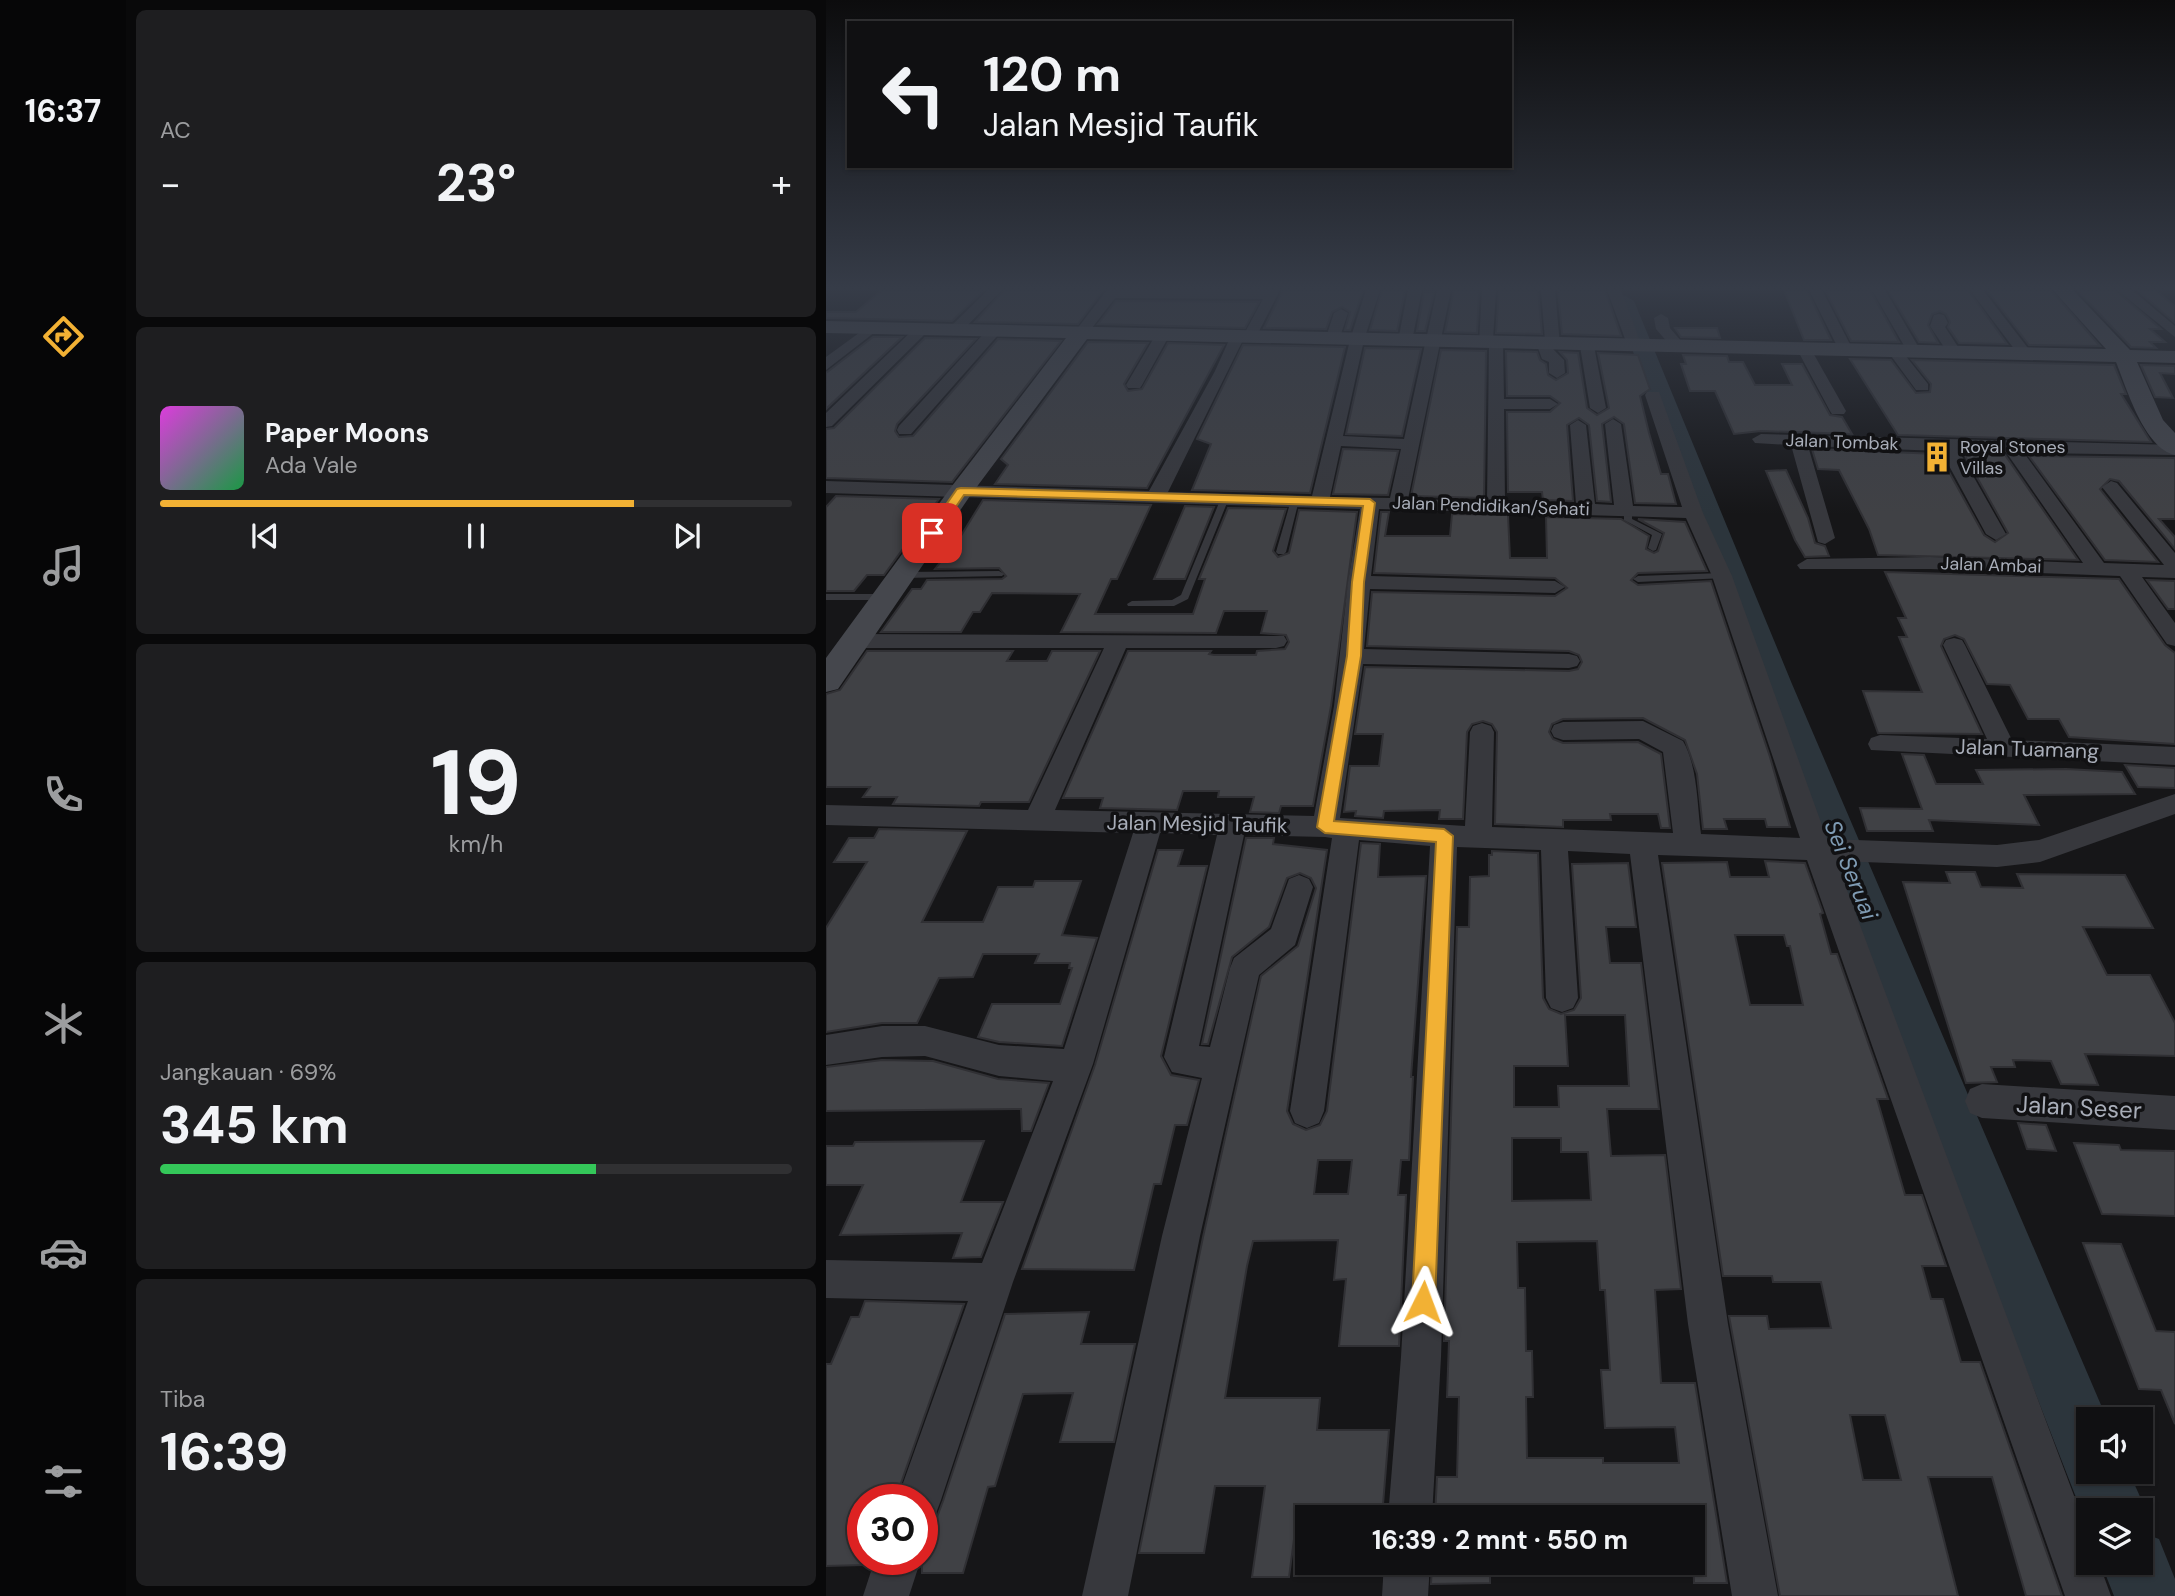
<!DOCTYPE html>
<html lang="id">
<meta charset="utf-8">
<style>
:root{--surface:#101012;--page:#1e1e20;--text:#f1f3f6;--muted:#9c9d9f;--line:#303032;--accent:#f2b134}
body{margin:0;font-family:"DM Sans",sans-serif;background:var(--page);color:var(--text);height:100vh;display:flex;flex-direction:column;font-size:26px;white-space:nowrap}
*{box-sizing:border-box;margin:0}
p{font-size:23px;color:var(--muted)}
.icon{flex:none;width:38px;height:38px;fill:none;stroke:currentColor;stroke-width:2;stroke-linecap:round;stroke-linejoin:round}
.map{position:relative;flex:1;overflow:hidden}
.side{display:flex;flex-direction:column;gap:10px;padding:10px;background:#09090a;width:700px}
.side>*{flex:none}
.hud{position:absolute;left:21px;top:21px;width:665px;height:147px;border-radius:0px;box-shadow:0 2px 5px #0004,0 0 0 2px var(--line);background:#101012;color:var(--text);overflow:hidden}
.controls{position:absolute;left:1250px;top:1407px;display:grid;gap:14px}
.controls a{display:grid;place-items:center;width:77px;height:77px;border-radius:0px;background:var(--surface);box-shadow:0 2px 5px #0004,0 0 0 2px var(--line);font-size:35px}
.speed{position:absolute;left:21px;top:1484px;display:flex;gap:14px;font-size:35px;font-weight:700;text-align:center}
.speed>*{display:grid;place-content:center;width:91px;height:91px;border-radius:50%;background:var(--surface);box-shadow:0 2px 5px #0004,0 0 0 2px var(--line);line-height:1}
.speed .limit{border:10px solid #d22;background:#fff;color:#111}
.pin{position:absolute;display:grid;place-items:center;width:60px;height:60px;color:#fff;margin:-30px;border-radius:14px;box-shadow:0 4px 10px #0006}
.me{position:absolute;width:77px;margin:-38px;rotate:3deg;stroke-linejoin:round;filter:drop-shadow(0 0 5px #0008)}
.turn{display:flex;align-items:center;gap:24px;height:147px;padding:0 21px;font-size:32px}
.turn .icon{width:91px;height:91px;stroke-width:2.5}
.turn b{display:block;font-size:49px;line-height:60px}
.big{font-size:52px;font-weight:700;line-height:1.1}
.side .tile{flex:1;display:flex;flex-direction:column;justify-content:center;gap:10px;min-width:0;padding:0 24px;border-radius:10px;background:var(--page)}
.side .dial{align-items:center;gap:0}
.dial b{font-size:91px;line-height:1}
.song{display:flex;align-items:center;gap:21px}
.cover{width:84px;height:84px;border-radius:10px;background:linear-gradient(135deg,hsl(300 70% 55%),hsl(140 70% 35%))}
.played{height:7px;border-radius:4px;background:linear-gradient(90deg,var(--accent) 75%,var(--line) 75%)}
.keys{display:flex;justify-content:space-around;direction:ltr}
.heat{display:flex;justify-content:space-between;align-items:center;font-size:38px;direction:ltr}
.charge{height:10px;border-radius:5px;background:linear-gradient(90deg,#34c759 69%,var(--line) 0)}
.trip{position:absolute;left:469px;top:1505px;width:410px;height:70px;border-radius:0px;background:var(--surface);box-shadow:0 2px 5px #0004,0 0 0 2px var(--line);font-weight:700;line-height:70px;text-align:center}
main{display:flex;flex:1;min-height:0}
.tab-bar{display:flex;flex-direction:column;width:126px;justify-content:space-around;align-items:center;background:#060607;color:var(--muted)}
.tab-bar .icon{width:49px;height:49px}
.tab-bar .active{color:var(--accent)}
.tab-bar b{font-size:32px;color:var(--text)}
.map>svg:first-child{display:block}
</style>
<main>
<nav class="tab-bar">
<b>16:37</b>
<svg class="icon active" aria-label="directions" viewBox="0 0 24 24"><path d="M12 3l9 9-9 9-9-9zM9 14v-3h6M13 9l2 2-2 2"/></svg>
<svg class="icon" aria-label="music" viewBox="0 0 24 24"><path d="M9 18V5l10-2v13"/><circle cx="6" cy="18" r="3"/><circle cx="16" cy="16" r="3"/></svg>
<svg class="icon" aria-label="phone" viewBox="0 0 24 24"><path d="M5 4h4l2 5-3 2q2 4 5 5l2-3 5 2v4C11 20 4 13 5 4z"/></svg>
<svg class="icon" aria-label="climate" viewBox="0 0 24 24"><path d="M12 3v18M4 7l16 10M4 17L20 7"/></svg>
<svg class="icon" aria-label="car" viewBox="0 0 24 24"><path d="M5 17H2v-5l4-1 3-4h7l3 4 3 1v5h-3M9 17h6M6 11h13"/><circle cx="7" cy="17" r="2"/><circle cx="17" cy="17" r="2"/></svg>
<svg class="icon" aria-label="filters" viewBox="0 0 24 24"><path d="M4 7h16M4 17h16"/><circle cx="9" cy="7" r="2"/><circle cx="15" cy="17" r="2"/></svg>
</nav>
<section class="side">
<div class="tile"><p>AC</p>
<div class="heat"><a>−</a><b class="big">23°</b><a>+</a></div>
</div>
<div class="tile">
<div class="song"><i class="cover"></i><div><b>Paper Moons</b><p>Ada Vale</p></div></div>
<div class="played"></div>
<div class="keys"><svg class="icon" aria-label="previous" viewBox="0 0 24 24"><path d="M18 5L8 12l10 7zM5 5v14"/></svg><svg class="icon" aria-label="pause" viewBox="0 0 24 24"><path d="M8 5v14M16 5v14"/></svg><svg class="icon" aria-label="next" viewBox="0 0 24 24"><path d="M6 5l10 7-10 7zM19 5v14"/></svg></div>
</div>
<div class="tile dial"><b>19</b><p>km/h</p></div>
<div class="tile"><p>Jangkauan · 69%</p><b class="big">345 km</b><div class="charge"></div></div>
<div class="tile"><p>Tiba</p><b class="big">16:39</b></div>
</section>
<div class="map">
<svg width="1349" height="1596" viewBox="0 0 1349 1596">
<rect width="100%" height="100%" fill="#161618"/>
<g fill="none" stroke-linecap="round" stroke-linejoin="round">
<g fill="#2c353c" fill-rule="evenodd">
<polygon points="798,295 808,301 966,684 1281,1419 1262,1419 1262,1472 1303,1472 1320,1510 1314,1523 1314,1510 1262,1510 1262,1528 932,684 788,301"/>
<polygon points="1314,1532 1333,1539 1349,1579 1349,1596 1288,1596 1275,1563 1314,1563"/>
</g>
</g>
<g fill="#404145" stroke="#303034" stroke-width="2" fill-rule="evenodd">
<polygon points="56,290 158,290 126,321 0,318 0,312 30,312"/>
<polygon points="178,290 277,290 252,324 149,322"/>
<polygon points="457,290 537,290 524,330 519,330 524,312 516,307 506,312 500,329 438,328"/>
<polygon points="556,290 579,290 571,331 544,330"/>
<polygon points="628,290 653,290 651,333 619,332"/>
<polygon points="732,290 779,290 795,336 736,334"/>
<polygon points="958,290 981,290 1005,340 978,340"/>
<polygon points="999,290 1044,290 1073,342 1025,341"/>
<polygon points="1062,290 1142,290 1181,344 1133,343 1122,327 1124,322 1120,314 1114,311 1106,314 1102,325 1112,343 1093,342"/>
<polygon points="1161,290 1225,290 1274,346 1203,345"/>
<polygon points="1251,290 1289,290 1335,329 1324,329 1339,342 1324,342 1330,348 1305,347"/>
<polygon points="1311,290 1329,290 1349,306 1349,323"/>
<polygon points="673,291 712,291 716,334 670,333"/>
<polygon points="598,292 608,292 599,331 591,331"/>
<polygon points="290,301 433,302 419,328 272,324"/>
<polygon points="849,328 891,328 894,338 855,337"/>
<polygon points="47,337 76,337 0,409 0,373"/>
<polygon points="99,338 150,339 71,424 69,431 73,437 87,436 172,339 235,341 126,482 0,478 0,429 8,428"/>
<polygon points="262,342 322,343 298,384 302,391 316,389 342,343 398,345 321,488 169,484 182,465 175,459"/>
<polygon points="417,345 519,347 484,493 366,490 385,444 371,439"/>
<polygon points="539,348 595,349 576,436 520,434"/>
<polygon points="615,350 660,351 658,498 585,496"/>
<polygon points="680,351 711,352 714,360 720,364 722,375 730,380 742,373 741,360 734,352 752,353 761,408 771,415 783,408 772,353 812,355 824,389 814,396 823,433 835,474 842,474 850,504 809,503 798,424 788,417 776,424 785,502 771,501 763,425 753,418 741,425 747,501 717,500 716,492 682,492 681,412 724,412 734,403 724,396 681,396"/>
<polygon points="857,355 901,356 903,362 917,362 929,385 966,385 956,364 976,364 1004,415 1016,417 1026,434 935,431 908,434 889,391 864,391 855,364 860,364"/>
<polygon points="1024,359 1065,360 1090,393 1104,392 1105,384 1086,360 1288,365 1300,394 1295,394 1325,442 1072,435"/>
<polygon points="1315,365 1349,366 1349,374 1334,373 1347,398 1329,397"/>
<polygon points="517,449 572,451 562,495 507,494"/>
<polygon points="986,449 1113,454 1158,535 1169,542 1182,533 1138,454 1179,455 1252,560 1052,555 1043,529 1013,470 992,469"/>
<polygon points="1203,456 1349,458 1349,519 1333,519 1349,537 1349,549 1293,481 1284,479 1274,489 1332,562 1279,560"/>
<polygon points="960,470 982,518 989,543 999,546 1003,556 979,557 969,540 940,471"/>
<polygon points="10,496 113,499 58,575 41,575 28,591 0,591 0,507"/>
<polygon points="157,500 325,505 291,579 285,579 269,614 367,614 379,579 373,579 402,508 460,509 447,551 452,557 463,553 473,510 531,512 505,706 487,806 455,806 453,813 424,812 428,797 392,797 393,791 357,791 351,810 274,808 277,798 237,798 302,651 385,651 383,654 388,655 430,655 431,651 459,649 463,642 460,635 435,633 441,611 398,611 390,633 235,632 254,594 166,593 154,612 147,612 135,632 55,632 86,589 95,589 101,580 176,579 180,576 173,568 109,569 116,560 120,560"/>
<polygon points="359,506 388,507 359,579 328,579"/>
<polygon points="555,512 563,512 559,536 624,536 626,514 682,515 684,558 721,558 720,517 795,519 823,536 820,549 828,553 832,551 838,533 812,519 859,522 881,571 812,573 805,580 812,585 885,581 944,757 964,827 941,827 939,819 898,819 901,829 877,829 871,774 859,740 817,718 737,719 726,724 723,732 727,739 737,743 812,742 835,754 844,828 835,828 832,814 784,814 785,820 737,820 737,827 669,824 671,732 666,724 657,721 646,724 641,732 637,819 613,819 614,810 558,811 557,818 529,816 530,811 518,812 524,766 553,766 557,734 529,734 539,667 743,671 752,669 756,662 753,655 743,651 541,646 546,592 729,596 741,588 729,578 548,573"/>
<polygon points="1059,572 1293,579 1339,645 1349,653 1349,744 1243,737 1233,719 1202,719 1184,685 1161,684 1138,639 1129,635 1118,639 1115,646 1156,734 1052,733 1037,691 1096,692 1073,637 1081,637 1072,618 1080,618"/>
<polygon points="1321,580 1349,581 1349,609 1342,609"/>
<polygon points="41,651 187,651 181,661 221,661 226,651 274,651 203,802 155,802 153,806 67,804 71,797 37,797 44,787 0,787 0,694 14,690"/>
<polygon points="1076,754 1098,755 1110,784 1157,784 1150,770 1240,769 1296,772 1309,794 1198,795 1213,825 1103,820 1107,831 1041,831 1034,808 1096,809"/>
<polygon points="1299,765 1349,768 1349,788 1312,787"/>
<polygon points="53,829 141,831 96,922 157,922 172,887 207,887 209,881 255,881 236,935 271,938 236,1046 173,1042 152,1037 166,1004 234,1004 246,968 243,968 244,963 209,963 213,954 157,954 147,977 113,978 91,1023 56,1023 0,1032 0,928 41,862 8,862 23,838 48,838"/>
<path d="M420,838h28l-1,6 54,6 -40,261 6,13 13,6 14,-5 7,-14 34,-268 19,1 -2,33 48,-1 -15,201h2l-4,83h-8l-3,35h8l-7,151h-60l7,-67 -12,1 4,-40 -85,1 -6,25 -22,132h95l-3,32h72l-7,87h-85l-8,60h-37l13,-91h-50l-11,67h-65l64,-316 58,-261 37,-30 18,-58 -5,-10 -11,-5 -13,5 -18,49 -37,30 -24,87h-6zM492,1160h34l-4,34h-34z"/>
<polygon points="332,850 357,850 352,866 381,866 335,1056 345,1075 373,1080 361,1125 349,1125 335,1184 328,1184 308,1270 196,1269 269,1065"/>
<path d="M666,851l46,2 5,145 6,11 12,5 13,-4 7,-12 -9,-134 56,-1 8,64h-30l4,36h31l18,146h-52l4,47 54,-1 16,134 -26,1 6,93h34l32,200h-33l-2,-66h-257l2,-40h20l2,-80h-12l2,-56h-5l13,-414h12l1,-50 19,-1v-21h3zM739,1015h60l4,71h-71l1,21h-45v-41h54zM686,1138h49v14h27l3,48 -79,1zM771,1241l3,49h5l5,80h-9l4,58 70,-1 4,36h-76v-5h-76l-1,-61h7l-1,-46h-6l-1,-63h-7l-1,-46z"/>
<path d="M939,861l40,2 18,50 -3,1 11,40h6l51,145h-11l28,96h17l24,71h-24l9,33h12l18,63h19l82,234h-36l-34,-119h-64l30,119h-178l-51,-280h38l2,13 62,-1 -10,-46h-48l-1,-6h-49l-61,-413 65,-1 3,15h39zM909,935h49l3,11h3l13,59h-53zM1024,1415h35l16,65h-38z"/>
<polygon points="1120,872 1149,872 1155,887 1197,888 1191,874 1299,875 1327,928 1257,927 1281,975 1324,975 1349,1023 1349,1056 1259,1054 1272,1085 1235,1084 1225,1061 1187,1060 1189,1067 1165,1067 1171,1082 1140,1083 1077,882 1124,883"/>
<polygon points="56,1060 107,1061 172,1079 223,1083 205,1131 196,1131 195,1109 0,1111 0,1067"/>
<polygon points="1192,1123 1220,1125 1230,1151 1201,1149"/>
<polygon points="158,1141 135,1202 177,1202 155,1257 127,1258 136,1233 14,1235 37,1185 0,1185 0,1146 27,1146 29,1142"/>
<polygon points="1248,1143 1293,1145 1295,1150 1349,1151 1349,1216 1276,1214"/>
<polygon points="1257,1243 1295,1244 1330,1331 1349,1332 1349,1424 1335,1390 1313,1389"/>
<polygon points="39,1301 138,1304 69,1500 37,1500 37,1565 0,1566 0,1364 5,1364 25,1317 33,1317"/>
<polygon points="263,1312 255,1344 309,1344 288,1442 234,1442 247,1393 197,1394 169,1486 162,1487 137,1573 96,1573 96,1544 104,1521 111,1517 117,1501 179,1314"/>
<polygon points="606,1563 664,1563 664,1583 605,1584"/>
</g>
<g fill="none" stroke-linecap="round" stroke-linejoin="round">
<g fill="#37383d" fill-rule="evenodd">
<polygon points="399,495 403,498 362,599 348,606 302,606 301,604 306,601 346,600 355,595 395,498"/>
<polygon points="469,497 473,500 460,552 458,554 452,554 450,552 465,500"/>
<polygon points="802,508 806,511 806,519 836,534 830,550 827,551 822,548 826,535 798,520 798,511"/>
<polygon points="173,571 178,574 176,576 77,578 72,575 77,572"/>
<polygon points="896,573 901,576 899,578 812,582 807,579 812,576"/>
<polygon points="0,594 59,594 64,597 59,600 0,600"/>
</g>
<g fill="#37383d" fill-rule="evenodd">
<polygon points="162,290 176,290 133,334 123,334 123,328"/>
<path d="M281,290h173l-26,51 -11,-1 -75,152 144,4 38,-156 16,-50h14l-16,50 -21,96 61,3 33,-149h14l-43,209 79,2 2,-154 -10,-4 3,-53h14l-3,50 10,4 1,55h46l8,5 -8,5h-46l1,93 71,2 -6,-79 8,-5 8,5 9,79 19,1 -9,-81 8,-5 8,5 12,82 49,1 -37,-112 2,-3h12l44,121 29,63 95,263 170,6 42,-5 136,-46v20l-135,48 -43,5 -161,-6 252,672v30h11l12,33h-46l-258,-736 -149,-5 70,469 50,272h-46l-44,-272 -58,-470 -62,-3 10,147 -5,10 -11,4 -11,-4 -5,-10 -5,-148 -84,-3 -16,510 -9,160h-44l13,-160 29,-511 -71,-6 -35,271 -5,12 -12,5 -12,-5 -5,-12 42,-273 -7,-1 -81,-2 -45,211 11,1 20,-79 4,-10 37,-29 18,-50 10,-4 10,4 4,8 -18,58 -36,30 -59,261 -72,360h-46l80,-360 40,-158 -30,-6 -8,-15 53,-222 -57,-2 -67,231 -80,218 -72,218 -6,16 -13,5v-21h-25l71,-199 -142,-3v-38l156,3 71,-182 -54,-5 -74,-20 -43,1 -56,8v-30l56,-9h43l74,19 65,4 69,-216 -307,-8v-20l202,5 76,-162h-250l-8,-2 -3,-5 3,-5 8,-2 430,2 3,5 -3,5 -8,2h-150l-71,162 259,6 20,-110 14,-124 12,-73 -534,-16v-12l323,10 66,-120 15,-33 7,-4 6,2 20,-37 -148,-1 -30,39h-10l-2,-3zM515,446l60,3 -11,49 -60,-1zM553,509l307,9 26,58 88,262 -99,-4c-4,-29 -3,-67 -18,-93l-40,-20 -80,1 -9,3 -3,6 3,6 9,3 76,-1 24,13 10,81 -181,-6 2,-95 -3,-6 -9,-3 -9,3 -3,6 -5,94 -125,-8 23,-154 206,4 8,-2 3,-5 -3,-5 -8,-2 -205,-5 6,-60 185,4 10,-6 -10,-6 -184,-5z"/>
<polygon points="582,290 596,290 586,341 579,345 572,341"/>
<polygon points="715,290 729,290 734,345 727,349 738,360 739,373 731,378 723,373 723,362 716,359 711,345 719,341"/>
<polygon points="781,290 795,290 816,347 814,350 809,351 802,347"/>
<polygon points="983,290 996,290 1028,352 1026,355 1021,356 1014,352"/>
<polygon points="1046,290 1059,290 1096,353 1094,356 1084,356"/>
<polygon points="1144,290 1157,290 1205,352 1205,358 1195,358"/>
<polygon points="1291,290 1306,290 1349,326 1349,337"/>
<polygon points="515,309 522,313 513,340 506,344 501,343 499,340 508,313"/>
<polygon points="835,314 842,318 844,328 861,348 859,351 849,351 830,329 828,318"/>
<polygon points="1113,314 1118,315 1122,323 1119,327 1136,353 1134,356 1124,356 1104,326 1108,315"/>
<polygon points="44,325 51,329 49,332 0,370 0,357"/>
<polygon points="95,326 100,327 100,333 6,426 0,427 0,413 90,327"/>
<polygon points="167,328 172,329 172,335 85,434 73,434 71,430 73,426 162,329"/>
<polygon points="336,332 343,336 316,385 314,388 302,388 300,385 329,336"/>
<polygon points="761,342 768,346 780,408 772,413 764,408 754,346"/>
<polygon points="979,347 986,351 1020,411 1018,414 1006,414 1004,411 972,351"/>
<polygon points="1070,349 1075,350 1102,384 1102,390 1090,390 1063,353"/>
<polygon points="935,434 1349,445 1349,455 1198,453 1278,563 1338,565 1276,487 1285,481 1291,483 1349,553 1349,578 1316,577 1349,623 1349,646 1341,644 1294,576 1104,569 974,569 971,565 981,559 1104,557 1257,563 1180,452 1133,451 1180,534 1170,540 1160,534 1115,451 982,446 1009,538 999,544 992,542 965,445 929,443 926,439"/>
<polygon points="1128,638 1136,640 1139,645 1186,740 1349,747 1349,765 1045,750 1042,744 1045,738 1054,735 1161,739 1117,645 1120,640"/>
<polygon points="1156,1084 1349,1096 1349,1130 1156,1118 1144,1113 1139,1101 1144,1089"/>
<polygon points="49,1559 95,1559 83,1596 37,1596"/>
<polygon points="558,1563 604,1563 602,1596 556,1596"/>
</g>
<path fill="#45474d" fill-rule="evenodd" d="M1227,290h20l57,60 45,1v12l-38,-1 26,58 12,13v22c-31,-7 -48,-66 -59,-93l-1029,-23 -117,157 -132,193 -12,3v-34l126,-172 114,-148 -240,-5v-12l1280,28z"/>
</g>
<linearGradient id="sky" x2="0" y2="1"><stop stop-color="#0c0c0d"/><stop offset="0.56" stop-color="#363c48"/><stop offset="1" stop-color="#363c48" stop-opacity="0"/></linearGradient>
<rect width="1349" height="514" fill="url(#sky)"/>
<polygon fill="#f2b134" stroke="#9d7322" stroke-width="2" points="135,488 544,499 549,503 538,582 535,656 508,821 618,829 627,836 609,1302 606,1310 597,1313 589,1310 586,1302 610,842 499,833 491,827 521,656 526,582 537,506 138,495 110,536 102,536 100,533 131,489"/>
<defs>
<g id="building-bare" transform="scale(2.415)"><path d="M-4-6H4V6H1V3H-1V6H-4ZM-2.5-4.3h1.7v1.8h-1.7ZM.8-4.3h1.7v1.8H.8ZM-2.5-1h1.7V.8h-1.7ZM.8-1h1.7V.8H.8Z" fill="#f2b134" stroke="#111113" stroke-width="2.5" paint-order="stroke"/></g>
</defs>
<g fill-rule="evenodd">
<use href="#building-bare" x="1111" y="457"/>
</g>
<g text-anchor="middle" dominant-baseline="central" stroke-width="7" stroke-linejoin="round" paint-order="stroke">
<g font-size="18" fill="#a8adb8" stroke="#111113">
<text transform="translate(1016 442) rotate(2)">Jalan Tombak</text>
<text transform="translate(665 506) rotate(2)">Jalan Pendidikan/Sehati</text>
<text transform="translate(1165 565) rotate(2)">Jalan Ambai</text>
</g>
<g font-size="18" fill="#a8adb8" stroke="#111113" text-anchor="start">
<text x="1134" y="447">Royal Stones<tspan x="1134" dy="21">Villas</tspan></text>
</g>
<g font-size="21" fill="#a8adb8" stroke="#111113">
<text transform="translate(1201 749) rotate(2)">Jalan Tuamang</text>
<text transform="translate(371 824) rotate(1)">Jalan Mesjid Taufik</text>
</g>
<g font-size="23" font-style="italic" fill="#7f9bb3" stroke="#111113">
<text transform="translate(1025 870) rotate(68)">Sei Seruai</text>
</g>
<g font-size="24" fill="#a8adb8" stroke="#111113">
<text transform="translate(1253 1107) rotate(3)">Jalan Seser</text>
</g>
</g>
</svg>
<div class="controls">
<a><svg class="icon" aria-label="sound" viewBox="0 0 24 24"><path d="M4 9h4l5-4v14l-5-4H4zM17 9q2 3 0 6"/></svg></a>
<a><svg class="icon" aria-label="layers" viewBox="0 0 24 24"><path d="M12 4l9 5-9 5-9-5zM3 14l9 5 9-5"/></svg></a>
</div>
<div class="speed"><div class="limit">30</div></div>
<div class="pin" style="left:106px;top:533px;background:#d93025"><svg class="icon" aria-label="arrive" viewBox="0 0 24 24"><path d="M6 21V4h12l-3 4 3 4H6"/></svg></div>
<svg class="me" style="left:597px;top:1302px" viewBox="-20 -20 40 40"><path d="M0-17L14 15 0 8-14 15z" fill="#f2b134" stroke="#fff" stroke-width="4"/></svg>
<div class="trip">16:39 · 2 mnt · 550 m</div>
<div class="hud">
<div class="turn"><svg class="icon" aria-label="left" viewBox="0 0 24 24"><path d="M17 20v-9H6M10 6l-5 5 5 5"/></svg><div><b>120 m</b>Jalan Mesjid Taufik</div></div>
</div>
</div>
</main>
